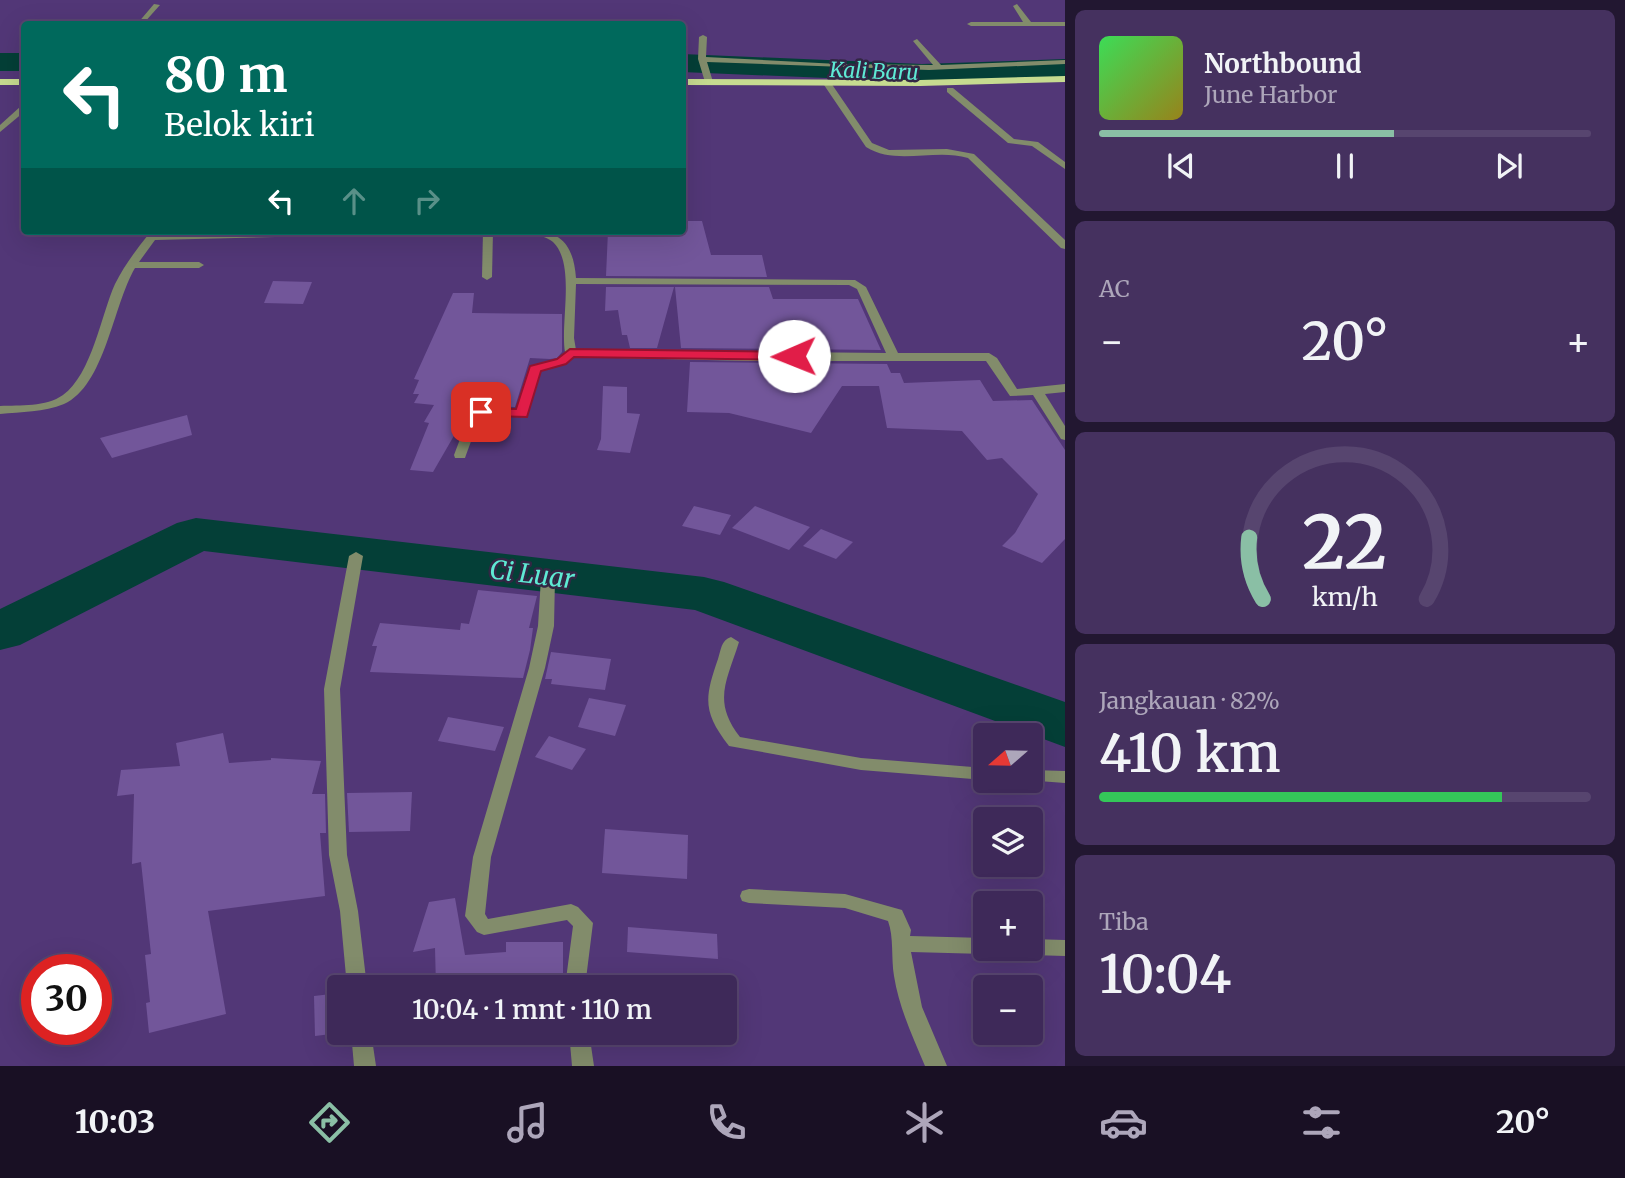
<!DOCTYPE html>
<html lang="id">
<meta charset="utf-8">
<style>
:root{--surface:#3e2959;--page:#45315f;--text:#f1f3f6;--muted:#ada6ba;--line:#57456f;--accent:#8abfa5}
body{margin:0;font-family:Merriweather,serif;background:var(--page);color:var(--text);height:100vh;display:flex;flex-direction:column;font-size:26px;white-space:nowrap}
*{box-sizing:border-box;margin:0}
p{font-size:23px;color:var(--muted)}
.icon{flex:none;width:38px;height:38px;fill:none;stroke:currentColor;stroke-width:2;stroke-linecap:round;stroke-linejoin:round}
.map{position:relative;flex:1;overflow:hidden}
.panel{display:flex;flex-direction:column;gap:10px;padding:10px;background:#221731;width:560px}
.panel>*{flex:none}
.banner{position:absolute;left:21px;top:21px;width:665px;height:214px;border-radius:7px;box-shadow:0 7px 28px #0002,0 0 0 2px var(--line);background:#00695c;color:#fff;overflow:hidden}
.needle{width:46px;rotate:250deg}
.controls{position:absolute;left:973px;top:723px;display:grid;gap:14px}
.controls a{display:grid;place-items:center;width:70px;height:70px;border-radius:7px;background:var(--surface);box-shadow:0 7px 28px #0002,0 0 0 2px var(--line);font-size:35px}
.speed{position:absolute;left:21px;top:954px;display:flex;gap:14px;font-size:35px;font-weight:700;text-align:center}
.speed>*{display:grid;place-content:center;width:91px;height:91px;border-radius:50%;background:var(--surface);box-shadow:0 7px 28px #0002,0 0 0 2px var(--line);line-height:1}
.speed .limit{border:10px solid #d22;background:#fff;color:#111}
.pin{position:absolute;display:grid;place-items:center;width:60px;height:60px;color:#fff;margin:-30px;border-radius:14px;box-shadow:0 4px 10px #0006}
.me{position:absolute;width:77px;margin:-38px;rotate:269deg;stroke-linejoin:round;filter:drop-shadow(0 0 5px #0008)}
.turn{display:flex;align-items:center;gap:24px;height:147px;padding:0 28px;font-size:32px}
.turn .icon{width:91px;height:91px;stroke-width:2.5}
.turn b{display:block;font-size:49px;line-height:60px}
.lanes{display:flex;align-items:center;height:66px;padding:0 28px;background:#0003;justify-content:center;gap:35px;direction:ltr}
.lanes .off{opacity:.35}
.big{font-size:52px;font-weight:600;line-height:1.1}
.panel .tile{flex:1;display:flex;flex-direction:column;justify-content:center;gap:10px;min-width:0;padding:0 24px;border-radius:10px;background:var(--page)}
.panel .dial{align-items:center;gap:0}
.dial svg{height:182px;overflow:visible;fill:none;stroke:var(--line);stroke-width:7;stroke-linecap:round;text-anchor:middle}
.dial text{fill:var(--text);stroke:none}
.song{display:flex;align-items:center;gap:21px}
.cover{width:84px;height:84px;border-radius:10px;background:linear-gradient(135deg,hsl(130 70% 55%),hsl(50 70% 35%))}
.played{height:7px;border-radius:4px;background:linear-gradient(90deg,var(--accent) 60%,var(--line) 60%)}
.keys{display:flex;justify-content:space-around;direction:ltr}
.heat{display:flex;justify-content:space-between;align-items:center;font-size:38px;direction:ltr}
.charge{height:10px;border-radius:5px;background:linear-gradient(90deg,#34c759 82%,var(--line) 0)}
.trip{position:absolute;left:327px;top:975px;width:410px;height:70px;border-radius:7px;background:var(--surface);box-shadow:0 7px 28px #0002,0 0 0 2px var(--line);font-weight:600;line-height:70px;text-align:center}
.dock{display:flex;height:112px;justify-content:space-around;align-items:center;background:#191024;color:var(--muted)}
.dock .icon{width:49px;height:49px}
.dock .active{color:var(--accent)}
.dock b{font-size:32px;color:var(--text)}
main{display:flex;flex:1;min-height:0}
.map>svg:first-child{display:block}
</style>
<main>
<div class="map">
<svg width="1065" height="1066" viewBox="0 0 1065 1066">
<rect width="100%" height="100%" fill="#523777"/>
<g fill="none" stroke-linecap="round" stroke-linejoin="round">
<g fill="#043f37" fill-rule="evenodd">
<rect x="0" y="53" width="24" height="18"/>
<polygon points="682,54 922,64 1065,59 1065,77 922,82 682,72"/>
<polygon points="196,518 704,577 724,582 1065,702 1065,747 695,610 204,551 20,645 0,650 0,609 177,523"/>
</g>
</g>
<g fill="#72569a">
<polygon points="682,221 702,221 711,255 762,255 767,277 606,276 608,231 682,231"/>
<polygon points="273,281 312,282 303,304 264,303"/>
<polygon points="606,287 674,287 657,348 630,348 627,335 622,335 618,310 605,311"/>
<polygon points="675,287 769,287 773,299 858,299 881,350 681,348"/>
<polygon points="453,293 474,293 472,313 562,314 562,352 557,358 550,359 530,358 515,407 474,405 470,408 433,472 410,470 429,423 424,422 434,405 414,403 419,394 413,394 419,380 414,379"/>
<polygon points="690,362 887,364 891,373 900,373 904,383 980,380 993,401 1032,400 1065,450 1065,539 1042,563 1002,546 1015,533 1038,494 1002,458 987,460 962,431 887,428 879,386 842,386 811,433 729,413 687,412"/>
<polygon points="603,386 627,387 627,413 640,414 630,453 597,450 601,439"/>
<polygon points="187,415 192,435 112,458 100,438"/>
<polygon points="694,506 731,515 720,535 682,526"/>
<polygon points="755,506 810,527 789,550 732,528"/>
<polygon points="821,529 853,542 836,559 803,546"/>
<polygon points="478,590 537,596 529,628 533,628 530,650 523,678 370,672 377,646 372,646 380,623 460,630 461,623 469,624"/>
<polygon points="551,652 611,659 605,690 551,684 552,679 545,679"/>
<polygon points="589,698 626,705 615,736 578,727"/>
<polygon points="448,717 504,727 495,751 438,741"/>
<polygon points="223,733 229,763 271,760 271,758 321,761 312,794 325,794 326,833 320,833 325,896 208,911 226,1014 149,1033 146,1003 150,1002 145,955 151,954 141,862 132,864 134,794 117,796 121,770 180,766 176,743"/>
<polygon points="549,736 586,749 572,770 535,757"/>
<polygon points="412,792 410,831 349,832 347,793"/>
<polygon points="605,829 688,835 687,879 602,873"/>
<polygon points="455,898 465,955 506,952 506,942 563,942 563,984 477,984 477,987 436,987 435,948 413,952 429,902"/>
<polygon points="628,927 717,934 718,959 627,952"/>
<polygon points="340,993 340,1033 315,1036 314,996"/>
</g>
<g fill="none" stroke-linecap="round" stroke-linejoin="round">
<g fill="#828c6b" fill-rule="evenodd">
<path d="M823,80h6l43,63 17,7 58,-1 27,5 91,86v9l-4,-1 -93,-90c-33,-10 -72,8 -102,-11l-44,-65z"/>
<polygon points="21,106 24,106 24,112 0,132 0,125"/>
</g>
<g fill="#828c6b" fill-rule="evenodd">
<polygon points="154,4 160,5 143,24 137,24"/>
<polygon points="1017,4 1031,22 1065,22 1065,26 971,26 967,24 971,22 1023,22 1013,6"/>
<polygon points="703,35 707,37 706,57 838,64 933,65 913,41 917,39 941,65 1065,60 1065,64 929,70 707,62 713,82 709,84 705,82 698,59 699,37"/>
<polygon points="947,88 953,88 1014,139 1038,142 1065,162 1065,169 1032,146 1008,143 947,92"/>
<path d="M275,231h130l-5,3 -245,6 -16,22h60l5,3 -5,3h-64c-22,37 -30,118 -71,136 -20,8 -43,8 -64,10v-8c20,-1 46,1 63,-11 29,-21 38,-80 52,-111 9,-18 21,-34 33,-49z"/>
<polygon points="483,231 493,231 492,277 487,280 482,277"/>
<path d="M534,231c30,0 40,19 42,47l279,2 11,7 32,66h91l8,5 20,31 48,-5v8l-20,2 20,32v14l-4,-1 -28,-44 -23,1 -24,-35h-236l-176,-4 -8,7 -26,7 -14,46h-46l-14,38 -1,3h-10l-1,-3 17,-45h46l14,-44 27,-6 7,-8c-5,-29 11,-88 -12,-110 -5,-4 -13,-6 -19,-11zM576,284l273,1 8,4 29,64 -310,-3 -2,-12z"/>
<polygon points="356,552 363,556 340,689 347,855 358,911 367,987 347,987 340,911 329,855 324,689 349,556"/>
<polygon points="548,574 555,578 554,626 545,668 491,857 485,914 488,919 571,904 578,907 593,923 585,987 565,987 573,926 567,920 484,935 477,932 465,916 473,857 529,668 538,626 541,578"/>
<path d="M731,637l8,5c-12,39 -27,59 1,95l121,21 124,10v12l-124,-10 -132,-24c-26,-34 -25,-47 -11,-87 3,-9 3,-19 13,-22z"/>
<polygon points="1031,770 1065,771 1065,783 1025,780 1031,780"/>
<path d="M749,889l96,5 57,16 9,20 -1,6 75,2v10h8l-1,4 -7,2 -74,-2 11,55 25,59h-22c-12,-29 -26,-58 -31,-90 -3,-18 0,-39 -6,-55l-43,-13 -96,-5 -7,-2 -2,-5 2,-5z"/>
<polygon points="1031,939 1065,940 1065,956 1031,955 1024,953 1022,948 1031,948"/>
<polygon points="351,1032 371,1032 376,1066 354,1066"/>
<polygon points="569,1032 589,1032 594,1066 572,1066"/>
</g>
<g fill="#c6db90" fill-rule="evenodd">
<polygon points="1065,76 1065,82 920,86 682,85 682,79 920,80"/>
<rect x="0" y="79" width="24" height="6"/>
</g>
</g>
<polygon fill="#e11d48" stroke="#92132f" stroke-width="2" points="570,349 794,352 801,356 794,360 574,357 566,364 541,371 527,417 481,416 473,412 481,408 516,409 530,366 557,359"/>
<g text-anchor="middle" dominant-baseline="central" stroke-width="5" stroke-linejoin="round" paint-order="stroke">
<g font-size="21" font-style="italic" fill="#5eead4" stroke="#322744">
<text transform="translate(874 71) rotate(2)">Kali Baru</text>
</g>
<g font-size="26" font-style="italic" fill="#5eead4" stroke="#322744">
<text transform="translate(532 574) rotate(7)">Ci Luar</text>
</g>
</g>
</svg>
<div class="controls">
<a><svg class="needle" viewBox="-14 -14 28 28"><path d="M0-13l5 13h-10z" fill="#e53935"/><path d="M0 13l5-13h-10z" fill="#ada6ba"/></svg></a>
<a><svg class="icon" aria-label="layers" viewBox="0 0 24 24"><path d="M12 4l9 5-9 5-9-5zM3 14l9 5 9-5"/></svg></a>
<a>+</a>
<a>−</a>
</div>
<div class="speed"><div class="limit">30</div></div>
<div class="pin" style="left:481px;top:412px;background:#d93025"><svg class="icon" aria-label="arrive" viewBox="0 0 24 24"><path d="M6 21V4h12l-3 4 3 4H6"/></svg></div>
<svg class="me" style="left:794px;top:356px" viewBox="-20 -20 40 40"><circle r="19" fill="#fff"/><path d="M0-13L10 11 0 6-10 11z" fill="#e11d48"/></svg>
<div class="trip">10:04 · 1 mnt · 110 m</div>
<div class="banner">
<div class="turn"><svg class="icon" aria-label="left" viewBox="0 0 24 24"><path d="M17 20v-9H6M10 6l-5 5 5 5"/></svg><div><b>80 m</b>Belok kiri</div></div>
<div class="lanes"><svg class="icon" aria-label="left" viewBox="0 0 24 24"><path d="M17 20v-9H6M10 6l-5 5 5 5"/></svg><svg class="icon off" aria-label="ahead" viewBox="0 0 24 24"><path d="M12 20V5M6 11l6-6 6 6"/></svg><svg class="icon off" aria-label="right" viewBox="0 0 24 24"><path d="M7 20v-9h11M14 6l5 5-5 5"/></svg></div>
</div>
</div>
<section class="panel">
<div class="tile">
<div class="song"><i class="cover"></i><div><b>Northbound</b><p>June Harbor</p></div></div>
<div class="played"></div>
<div class="keys"><svg class="icon" aria-label="previous" viewBox="0 0 24 24"><path d="M18 5L8 12l10 7zM5 5v14"/></svg><svg class="icon" aria-label="pause" viewBox="0 0 24 24"><path d="M8 5v14M16 5v14"/></svg><svg class="icon" aria-label="next" viewBox="0 0 24 24"><path d="M6 5l10 7-10 7zM19 5v14"/></svg></div>
</div>
<div class="tile"><p>AC</p>
<div class="heat"><a>−</a><b class="big">20°</b><a>+</a></div>
</div>
<div class="tile dial"><svg viewBox="0 0 100 80">
<path d="M14 69A42 42 0 1 1 86 69"/>
<path d="M14 69A42 42 0 0 1 8 42" stroke="#8abfa5"/>
<text x="50" y="56" font-size="32" font-weight="700">22</text>
<text x="50" y="72" font-size="11">km/h</text>
</svg></div>
<div class="tile"><p>Jangkauan · 82%</p><b class="big">410 km</b><div class="charge"></div></div>
<div class="tile"><p>Tiba</p><b class="big">10:04</b></div>
</section>
</main>
<nav class="dock">
<b>10:03</b>
<svg class="icon active" aria-label="directions" viewBox="0 0 24 24"><path d="M12 3l9 9-9 9-9-9zM9 14v-3h6M13 9l2 2-2 2"/></svg>
<svg class="icon" aria-label="music" viewBox="0 0 24 24"><path d="M9 18V5l10-2v13"/><circle cx="6" cy="18" r="3"/><circle cx="16" cy="16" r="3"/></svg>
<svg class="icon" aria-label="phone" viewBox="0 0 24 24"><path d="M5 4h4l2 5-3 2q2 4 5 5l2-3 5 2v4C11 20 4 13 5 4z"/></svg>
<svg class="icon" aria-label="climate" viewBox="0 0 24 24"><path d="M12 3v18M4 7l16 10M4 17L20 7"/></svg>
<svg class="icon" aria-label="car" viewBox="0 0 24 24"><path d="M5 17H2v-5l4-1 3-4h7l3 4 3 1v5h-3M9 17h6M6 11h13"/><circle cx="7" cy="17" r="2"/><circle cx="17" cy="17" r="2"/></svg>
<svg class="icon" aria-label="filters" viewBox="0 0 24 24"><path d="M4 7h16M4 17h16"/><circle cx="9" cy="7" r="2"/><circle cx="15" cy="17" r="2"/></svg>
<b>20°</b>
</nav>
